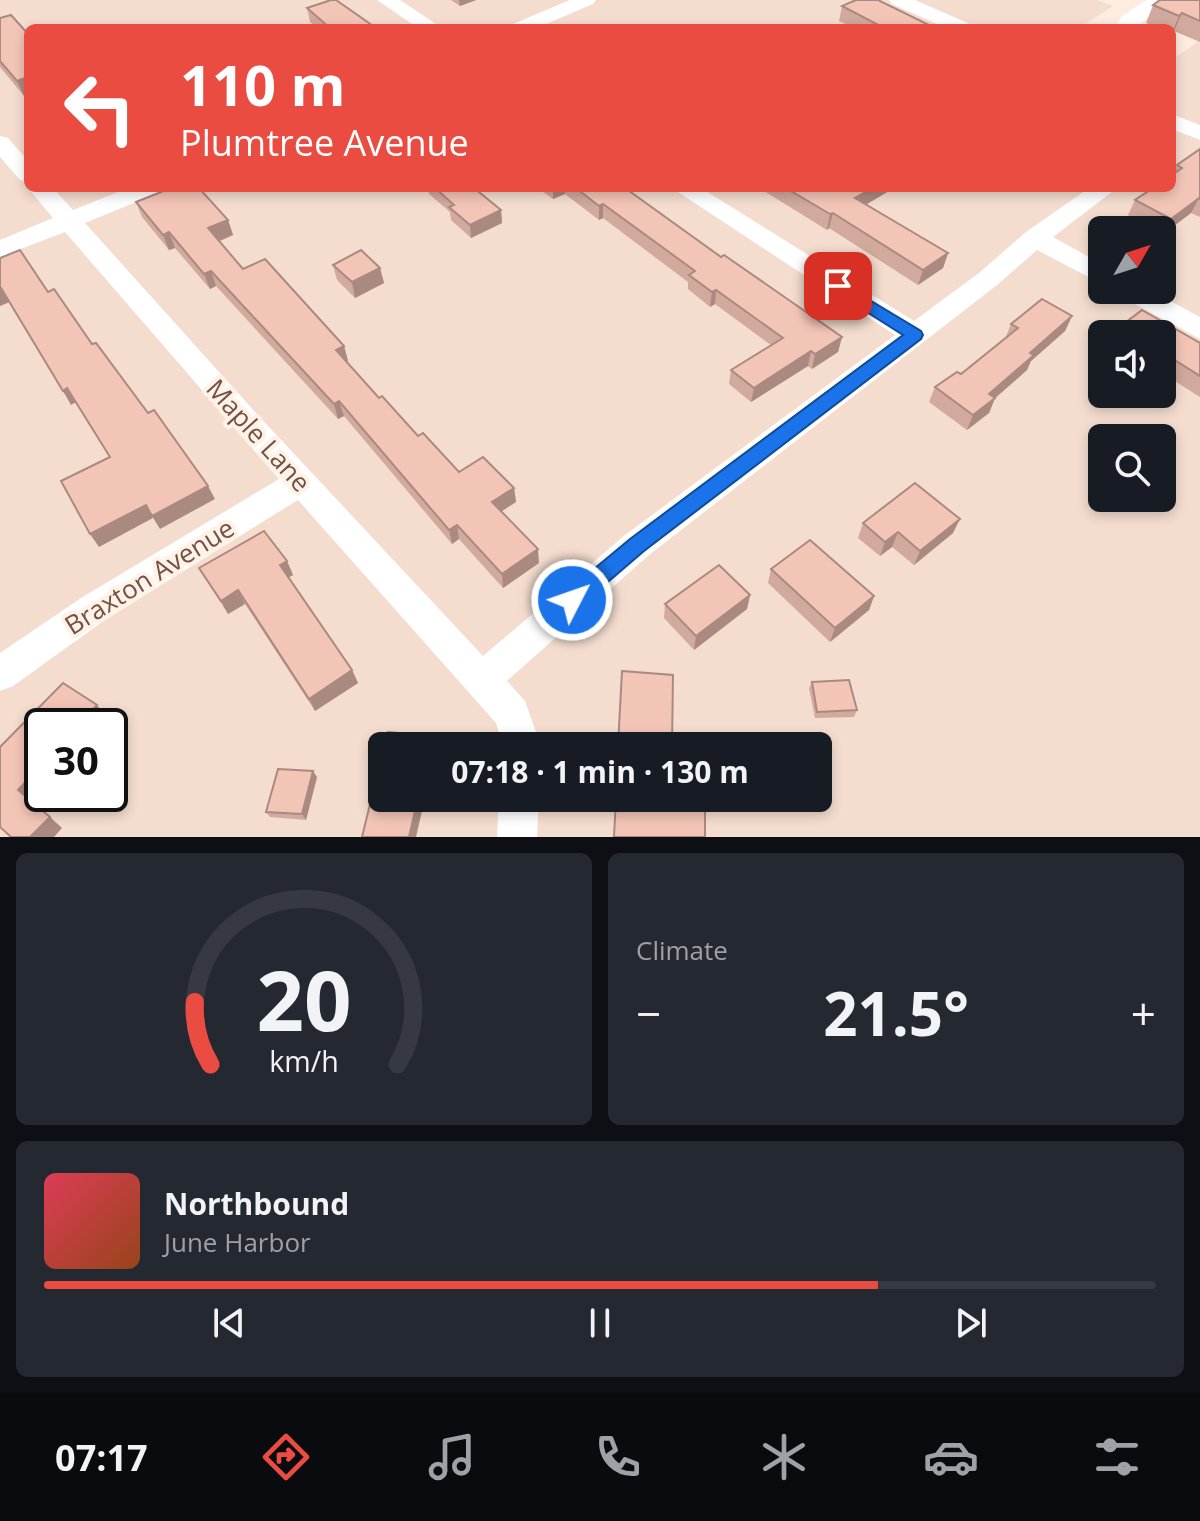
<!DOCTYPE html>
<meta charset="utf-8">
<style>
:root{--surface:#171b24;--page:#242831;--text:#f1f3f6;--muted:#9ea1a6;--line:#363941;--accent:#eb4c41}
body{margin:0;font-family:"Open Sans",sans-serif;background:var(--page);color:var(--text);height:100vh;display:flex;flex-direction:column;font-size:30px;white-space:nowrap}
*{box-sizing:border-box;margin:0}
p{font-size:26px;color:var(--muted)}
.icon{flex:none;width:44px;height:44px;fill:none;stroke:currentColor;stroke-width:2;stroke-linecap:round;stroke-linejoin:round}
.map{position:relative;height:837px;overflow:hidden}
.drawer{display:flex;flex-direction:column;gap:16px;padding:16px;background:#0d0f14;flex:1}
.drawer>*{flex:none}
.top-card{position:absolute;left:24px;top:24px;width:1152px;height:168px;border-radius:12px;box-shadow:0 4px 12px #0003;background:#eb4c41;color:#fff;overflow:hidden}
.needle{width:52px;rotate:51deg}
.buttons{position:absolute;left:1088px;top:216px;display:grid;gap:16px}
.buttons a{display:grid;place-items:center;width:88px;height:88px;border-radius:12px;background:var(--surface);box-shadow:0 4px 12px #0003;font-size:40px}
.speed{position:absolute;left:24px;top:708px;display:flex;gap:16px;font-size:40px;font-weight:700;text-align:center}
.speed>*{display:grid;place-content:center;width:104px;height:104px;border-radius:50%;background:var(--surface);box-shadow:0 4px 12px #0003;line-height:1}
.speed .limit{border:4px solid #111;border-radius:12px;background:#fff;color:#111}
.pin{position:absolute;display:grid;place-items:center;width:68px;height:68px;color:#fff;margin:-34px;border-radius:16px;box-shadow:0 4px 12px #0006}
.me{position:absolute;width:88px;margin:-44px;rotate:49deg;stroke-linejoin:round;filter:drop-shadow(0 0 6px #0008)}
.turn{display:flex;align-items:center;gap:28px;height:168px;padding:0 24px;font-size:36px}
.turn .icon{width:104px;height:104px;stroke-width:2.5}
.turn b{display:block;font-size:56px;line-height:68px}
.big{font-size:60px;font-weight:700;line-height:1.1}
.drawer .widget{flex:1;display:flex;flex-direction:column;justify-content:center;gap:12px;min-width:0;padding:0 28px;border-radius:12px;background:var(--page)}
.drawer .dial{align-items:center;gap:0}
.dial svg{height:208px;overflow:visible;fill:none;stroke:var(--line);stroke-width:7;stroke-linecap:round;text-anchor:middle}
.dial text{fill:var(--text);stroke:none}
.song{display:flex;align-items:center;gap:24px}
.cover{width:96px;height:96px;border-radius:12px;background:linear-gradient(135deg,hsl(350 70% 55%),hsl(20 70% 35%))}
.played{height:8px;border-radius:4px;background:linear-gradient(90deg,var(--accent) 75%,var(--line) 75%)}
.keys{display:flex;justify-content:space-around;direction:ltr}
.heat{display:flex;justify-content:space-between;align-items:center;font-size:44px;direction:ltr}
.drawer .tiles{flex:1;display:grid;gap:16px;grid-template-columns:1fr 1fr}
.widget:last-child{grid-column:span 2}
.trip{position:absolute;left:368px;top:732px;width:464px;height:80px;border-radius:12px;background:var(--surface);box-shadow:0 4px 12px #0003;font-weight:700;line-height:80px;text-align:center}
.tab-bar{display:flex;height:128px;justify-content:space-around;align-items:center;background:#090b0e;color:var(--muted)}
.tab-bar .icon{width:56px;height:56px}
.tab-bar .active{color:var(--accent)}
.tab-bar b{font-size:36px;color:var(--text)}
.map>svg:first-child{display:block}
</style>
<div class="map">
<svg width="1200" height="837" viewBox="0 0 1200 837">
<rect width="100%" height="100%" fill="#fdede1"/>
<path fill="#f4ddcf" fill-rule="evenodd" d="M0,0h1097l16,6 -34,22h-1051v160h1144v-128l28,-20v797h-1200zM1102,230h60v60h-60zM1102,334h60v60h-60zM1102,438h60v60h-60zM42,726h68v68h-68zM382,746h436v52h-436z"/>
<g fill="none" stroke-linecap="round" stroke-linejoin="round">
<g fill="#fff" fill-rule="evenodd">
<polygon points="377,0 400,0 442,28 418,28"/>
<polygon points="570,0 596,0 593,4 537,28 510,28 513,24"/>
<polygon points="889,0 915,0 970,24 973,28 946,28 892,4"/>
<polygon points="1147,0 1170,0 1135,28 1115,28 1122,16"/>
<polygon points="1172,114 1200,125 1200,140 1172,129"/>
<polygon points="0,136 8,138 28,161 28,182 20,180 0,157"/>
<polygon points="28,188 53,188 73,210 128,188 161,188 158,193 85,223 256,413 483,656 625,535 895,335 672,188 701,188 914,321 979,273 1026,232 1089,188 1117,188 1053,237 1102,264 1102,284 1037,250 997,285 649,555 507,681 525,701 541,746 503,746 496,723 298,500 105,620 13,686 0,691 0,653 81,598 279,479 65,232 0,257 0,240 53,218"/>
<polygon points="1116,290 1150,290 1200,317 1200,339 1120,296"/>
<polygon points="499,798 539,798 537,837 497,837"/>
</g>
</g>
<g fill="#d1a99d">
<polygon points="451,0 476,0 460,6"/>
<polygon points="1200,0 1200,42 1174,31 1172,33 1172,28 1158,28 1146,23 1153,5"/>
<polygon points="842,6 927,24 926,28 854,28 839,21"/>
<polygon points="307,8 376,28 317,28 310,22"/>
<polygon points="0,18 28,34 28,94 24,96 0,67"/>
<polygon points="1200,149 1200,217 1191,213 1163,234 1162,230 1156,230 1128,215 1135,200 1172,174 1177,165"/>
<polygon points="428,188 474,188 501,210 502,223 471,238 451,220 450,212 429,194"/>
<polygon points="538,188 625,188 721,257 842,337 838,352 812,369 808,366 751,402 729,384 731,370 771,345 715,304 710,307 688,289 688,282 603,218 599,220 565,194 553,199"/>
<polygon points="759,188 894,188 866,205 948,253 943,268 918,285 829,228 827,230"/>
<polygon points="136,202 228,220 233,235 219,241 243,269 344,346 348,361 347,362 379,398 418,436 459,472 514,488 516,502 502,511 539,563 503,588 459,539 452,544 344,416 338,419 216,286 210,289 175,248 169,250 142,217"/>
<polygon points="333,265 380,268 384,283 355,298 337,280"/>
<polygon points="1142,310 1200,343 1200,397 1162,373 1162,334 1117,334 1121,326"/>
<polygon points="1072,316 1065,331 1031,361 1027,370 995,398 989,413 967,430 929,402 935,387 961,374 1005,339 1011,324"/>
<polygon points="863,523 953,533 914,565 892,547 880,556 858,538"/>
<polygon points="287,561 293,575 288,578 352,670 358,683 315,711 245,604 228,614 199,568"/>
<polygon points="771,569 874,596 869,610 830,642 768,583"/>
<polygon points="750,595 747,609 694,650 664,618 665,604"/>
<polygon points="812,682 857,710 854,717 815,718 809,688"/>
<polygon points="317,777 306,820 270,817 266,812"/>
</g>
<g fill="#aa8a80">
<polygon points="459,0 476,0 460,6"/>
<polygon points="1182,13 1174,31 1172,33 1179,16"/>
<polygon points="25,78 28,86 28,94 24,96 17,81"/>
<polygon points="553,188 565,188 565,194 553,199"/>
<polygon points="872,188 894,188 851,213 855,198"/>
<polygon points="1199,198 1191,213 1163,234 1171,219"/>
<polygon points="603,204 603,218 599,220 599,206"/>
<polygon points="501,210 502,223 471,238 470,225"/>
<polygon points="833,213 829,228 827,230 830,214"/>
<polygon points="228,220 233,235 213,244 208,228"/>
<polygon points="169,232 175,248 169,250 163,235"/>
<polygon points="948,253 943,268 918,285 923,270"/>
<polygon points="380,268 384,283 355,298 352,282"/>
<polygon points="211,271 216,286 210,289 204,274"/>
<polygon points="0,288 1,288 10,302 0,306"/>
<polygon points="716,290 715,304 710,307 712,292"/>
<polygon points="1072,316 1065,331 1031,361 1027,370 994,399 995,398 989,413 967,430 973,415 989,394 1030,353"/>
<polygon points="842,337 838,352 812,369 815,354"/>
<polygon points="344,346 348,361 340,365 336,350"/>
<polygon points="811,351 808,366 751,402 754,388"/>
<polygon points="67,388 76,402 71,405 63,391"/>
<polygon points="339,401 344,416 338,419 334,404"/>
<polygon points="208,486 215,499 160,529 152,516"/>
<polygon points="514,488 516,502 494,516 492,502"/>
<polygon points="146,505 153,518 99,547 90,534"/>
<polygon points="960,519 953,533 914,565 920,551"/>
<polygon points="457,525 459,539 452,544 449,530"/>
<polygon points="898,532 892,547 880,556 885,542"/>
<polygon points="538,549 539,563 503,588 502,574"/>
<polygon points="287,561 293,575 286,579 280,565"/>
<polygon points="238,590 245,604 228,614 221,601"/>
<polygon points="750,595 747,609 694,650 696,636"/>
<polygon points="874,596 869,610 830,642 835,628"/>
<polygon points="352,670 358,683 315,711 309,699"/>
<polygon points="97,705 107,718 100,726 77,726"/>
<polygon points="42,764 42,789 31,802 18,790"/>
<polygon points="313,771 317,777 306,820 302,814"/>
<polygon points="418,798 425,798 416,837 409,837"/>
<polygon points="50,817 62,828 54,837 30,837"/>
</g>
<g fill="#f3c5b7" stroke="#aa8a80" stroke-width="2">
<polygon points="331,0 336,0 376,28 330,28 307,8"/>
<polygon points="856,0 878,0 927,24 919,28 884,28 842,6"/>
<polygon points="1160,0 1200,0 1200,21 1182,13 1179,16 1153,5"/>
<polygon points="11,15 28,34 28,82 25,78 17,81 0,61 0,18"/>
<polygon points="1200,149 1200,199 1199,198 1171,219 1135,200 1153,188 1172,188 1172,175 1182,168 1177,165"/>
<polygon points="171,188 199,188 228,220 208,228 243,269 265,259 344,346 336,350 379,398 382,396 418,436 423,433 459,472 483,457 514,488 492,502 538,549 502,574 457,525 449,530 339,401 334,404 211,271 204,274 169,232 163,235 136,202"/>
<polygon points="435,188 474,188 501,210 470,225 449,207 454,205"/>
<polygon points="576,188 625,188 721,257 724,255 842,337 815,354 811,351 754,388 731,370 783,338 716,290 712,292 689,275 695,271 603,204 599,206"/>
<polygon points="786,188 872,188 855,198 948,253 923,270 833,213 830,214"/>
<polygon points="20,250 48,292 54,289 92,344 96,343 148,413 154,410 208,486 152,516 146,505 90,534 61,481 110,457 67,388 63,391 1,288 0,288 0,258"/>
<polygon points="361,250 380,268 352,282 333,265"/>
<polygon points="1042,299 1072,316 1030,353 1034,355 989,394 995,398 973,415 935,387 957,372 961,374 1018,328 1011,324"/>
<polygon points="1142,310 1200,343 1200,376 1162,352 1162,334 1134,334 1121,326"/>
<polygon points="915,483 960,519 920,551 898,532 885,542 863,523"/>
<polygon points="264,531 287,561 280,565 352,670 309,699 238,590 221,601 199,568"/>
<polygon points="810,540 874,596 835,628 771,569"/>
<polygon points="719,565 750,595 696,636 665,604"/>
<polygon points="622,671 673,675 672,746 618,746"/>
<polygon points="849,680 857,710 817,712 812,682"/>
<polygon points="63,683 97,705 77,726 42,726 42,764 18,790 50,817 30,837 11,837 0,827 0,747"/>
<polygon points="388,732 433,736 431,746 384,746"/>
<polygon points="382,755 382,798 418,798 409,837 362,837"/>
<polygon points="278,769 313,771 302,814 266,812"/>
<polygon points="616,798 705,798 705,837 614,837"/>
</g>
<polygon fill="#1a73e8" stroke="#114b97" stroke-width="2" points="838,281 921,331 923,335 921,339 644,551 580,606 572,609 565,606 562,600 565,593 630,539 903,335 832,290 832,282"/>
<g text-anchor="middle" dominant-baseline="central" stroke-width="8" stroke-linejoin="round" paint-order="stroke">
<g font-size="26" fill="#745047" stroke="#fff2e7">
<text transform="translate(259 435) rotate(48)">Maple Lane</text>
<text transform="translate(149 576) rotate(-32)">Braxton Avenue</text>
</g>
</g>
</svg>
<div class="buttons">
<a><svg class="needle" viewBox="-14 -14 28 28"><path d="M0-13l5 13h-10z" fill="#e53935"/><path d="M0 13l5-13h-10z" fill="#9ea1a6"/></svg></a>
<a><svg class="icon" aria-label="sound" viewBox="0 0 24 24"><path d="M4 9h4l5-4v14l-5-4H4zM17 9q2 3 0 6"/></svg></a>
<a><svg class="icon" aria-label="search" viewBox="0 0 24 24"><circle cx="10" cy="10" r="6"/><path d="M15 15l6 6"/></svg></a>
</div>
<div class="speed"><div class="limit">30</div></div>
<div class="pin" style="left:838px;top:286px;background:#d93025"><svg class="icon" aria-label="arrive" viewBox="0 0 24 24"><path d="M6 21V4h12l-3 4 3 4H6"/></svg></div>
<svg class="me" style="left:572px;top:600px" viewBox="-20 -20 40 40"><circle r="17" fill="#1a73e8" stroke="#fff" stroke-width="3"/><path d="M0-11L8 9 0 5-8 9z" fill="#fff"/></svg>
<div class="trip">07:18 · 1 min · 130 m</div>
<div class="top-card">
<div class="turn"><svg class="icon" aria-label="left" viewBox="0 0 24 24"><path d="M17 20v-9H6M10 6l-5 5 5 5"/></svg><div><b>110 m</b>Plumtree Avenue</div></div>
</div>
</div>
<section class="drawer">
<div class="tiles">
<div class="widget dial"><svg viewBox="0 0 100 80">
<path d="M14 69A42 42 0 1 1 86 69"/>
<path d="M14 69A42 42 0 0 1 8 45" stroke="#eb4c41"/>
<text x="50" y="56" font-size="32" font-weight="700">20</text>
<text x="50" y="72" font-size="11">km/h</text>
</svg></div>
<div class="widget"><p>Climate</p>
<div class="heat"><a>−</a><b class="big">21.5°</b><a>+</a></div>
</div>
<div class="widget">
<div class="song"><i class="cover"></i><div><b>Northbound</b><p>June Harbor</p></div></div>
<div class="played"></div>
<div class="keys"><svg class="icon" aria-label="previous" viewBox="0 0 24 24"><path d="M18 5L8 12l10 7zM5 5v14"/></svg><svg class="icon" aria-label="pause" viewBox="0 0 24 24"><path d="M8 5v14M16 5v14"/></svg><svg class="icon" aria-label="next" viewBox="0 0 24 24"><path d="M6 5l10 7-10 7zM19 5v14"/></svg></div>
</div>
</div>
</section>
<nav class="tab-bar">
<b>07:17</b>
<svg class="icon active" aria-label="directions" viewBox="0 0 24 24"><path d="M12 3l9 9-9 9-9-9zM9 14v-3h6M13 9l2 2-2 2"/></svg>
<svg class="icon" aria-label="music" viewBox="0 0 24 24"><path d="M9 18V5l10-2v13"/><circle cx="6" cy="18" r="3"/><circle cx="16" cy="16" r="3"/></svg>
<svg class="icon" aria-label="phone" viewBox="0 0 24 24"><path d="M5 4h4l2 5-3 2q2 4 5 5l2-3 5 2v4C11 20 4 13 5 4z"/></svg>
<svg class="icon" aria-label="climate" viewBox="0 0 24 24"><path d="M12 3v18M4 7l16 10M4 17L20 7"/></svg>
<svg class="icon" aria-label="car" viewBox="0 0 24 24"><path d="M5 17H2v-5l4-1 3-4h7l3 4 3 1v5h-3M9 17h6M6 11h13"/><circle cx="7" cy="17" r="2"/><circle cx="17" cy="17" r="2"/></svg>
<svg class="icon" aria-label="filters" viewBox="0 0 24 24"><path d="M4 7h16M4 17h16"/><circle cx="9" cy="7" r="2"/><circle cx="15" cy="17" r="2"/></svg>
</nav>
